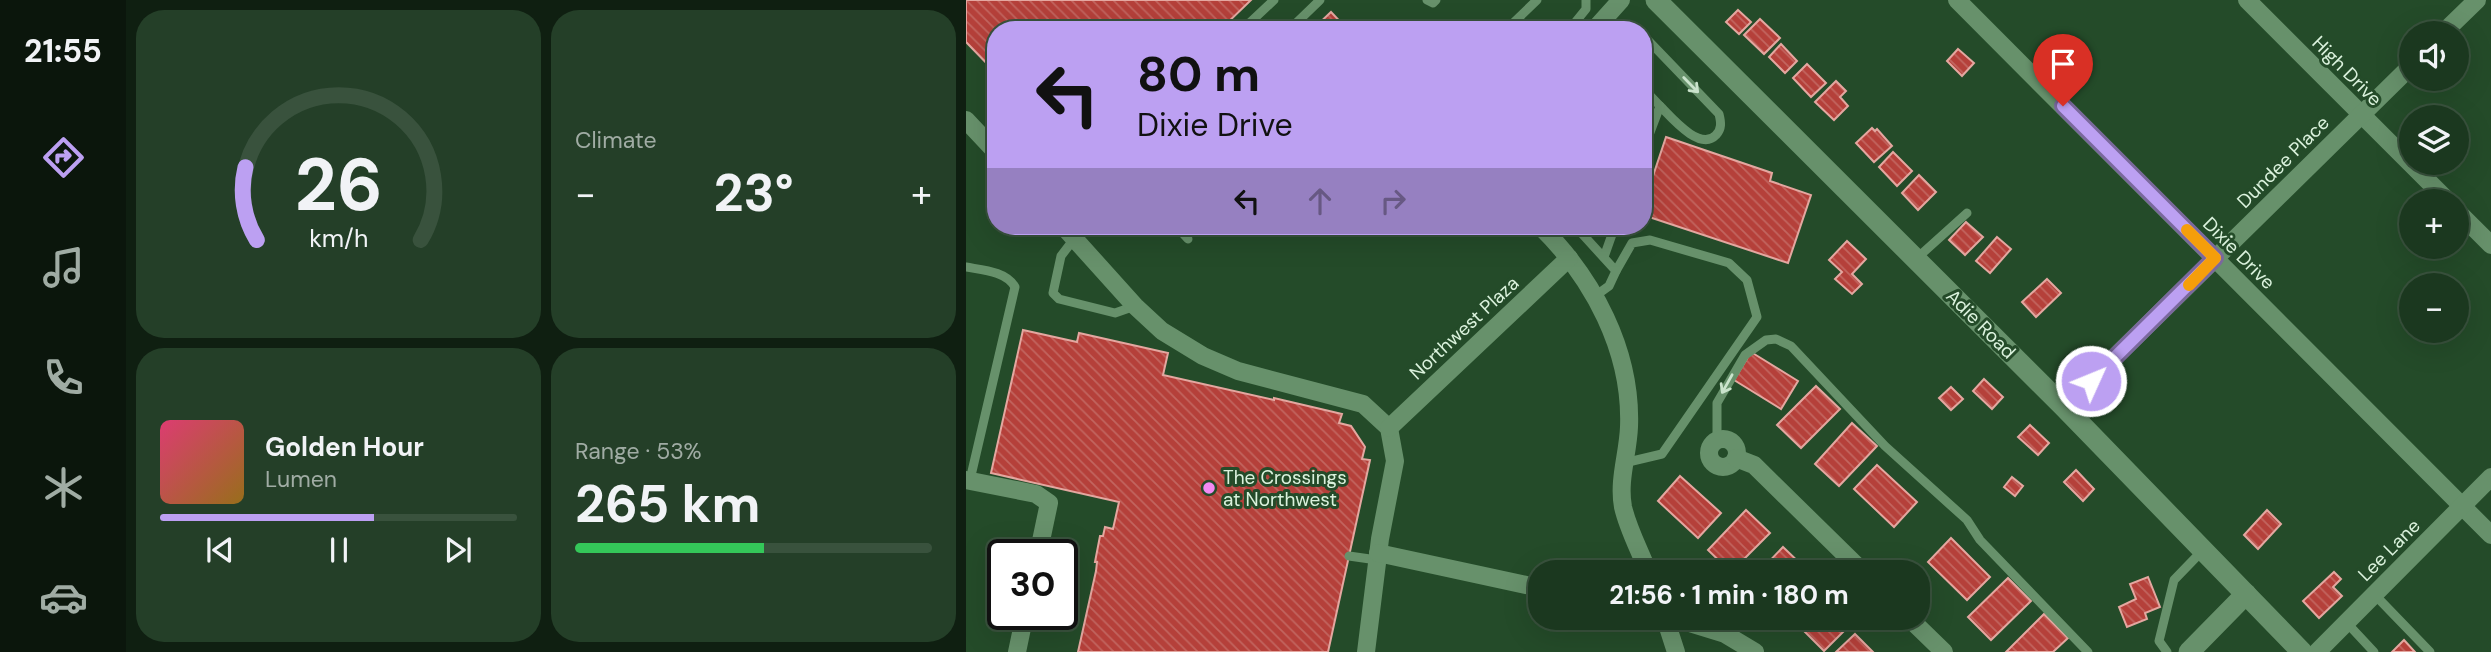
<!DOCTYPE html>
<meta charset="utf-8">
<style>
:root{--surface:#1b381f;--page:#243f28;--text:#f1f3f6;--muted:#a0aca4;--line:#39523d;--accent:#bca0f2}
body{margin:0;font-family:"DM Sans",sans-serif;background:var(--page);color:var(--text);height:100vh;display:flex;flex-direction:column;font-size:26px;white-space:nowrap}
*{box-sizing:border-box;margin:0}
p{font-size:23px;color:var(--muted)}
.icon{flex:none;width:38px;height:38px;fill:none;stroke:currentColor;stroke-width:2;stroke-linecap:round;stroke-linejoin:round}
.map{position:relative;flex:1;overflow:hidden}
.panel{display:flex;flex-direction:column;gap:10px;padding:10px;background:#0f1f11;width:840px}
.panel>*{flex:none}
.banner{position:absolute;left:21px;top:21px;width:665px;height:214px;border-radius:28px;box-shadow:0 7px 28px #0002,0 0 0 2px var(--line);background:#bca0f2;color:#111;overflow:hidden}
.fabs{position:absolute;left:1433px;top:21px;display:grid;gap:14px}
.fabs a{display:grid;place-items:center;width:70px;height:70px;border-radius:50%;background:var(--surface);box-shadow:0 7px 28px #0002,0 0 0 2px var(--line);font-size:35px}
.speed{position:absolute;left:21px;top:539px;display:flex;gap:14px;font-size:35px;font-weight:700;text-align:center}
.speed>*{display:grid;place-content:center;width:91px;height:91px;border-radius:50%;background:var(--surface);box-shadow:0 7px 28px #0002,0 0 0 2px var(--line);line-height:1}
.speed .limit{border:4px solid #111;border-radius:10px;background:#fff;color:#111}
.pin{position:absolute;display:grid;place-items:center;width:60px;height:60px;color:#fff;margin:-72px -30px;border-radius:50% 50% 50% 0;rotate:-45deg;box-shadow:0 0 7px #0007}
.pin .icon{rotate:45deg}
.me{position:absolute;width:77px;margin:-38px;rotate:46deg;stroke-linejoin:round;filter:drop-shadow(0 0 5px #0008)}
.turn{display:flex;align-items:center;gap:24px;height:147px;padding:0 35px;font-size:32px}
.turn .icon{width:91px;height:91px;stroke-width:2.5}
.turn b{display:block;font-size:49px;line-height:60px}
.lanes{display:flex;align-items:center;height:66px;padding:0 35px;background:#0003;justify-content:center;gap:35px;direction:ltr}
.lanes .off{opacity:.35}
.big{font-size:52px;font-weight:700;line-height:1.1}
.panel .tile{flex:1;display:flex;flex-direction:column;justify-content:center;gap:10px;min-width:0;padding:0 24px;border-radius:28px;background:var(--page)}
.panel .dial{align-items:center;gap:0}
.dial svg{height:182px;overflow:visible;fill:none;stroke:var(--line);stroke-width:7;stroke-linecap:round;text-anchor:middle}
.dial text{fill:var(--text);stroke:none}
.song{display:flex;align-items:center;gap:21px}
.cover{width:84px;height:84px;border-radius:10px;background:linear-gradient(135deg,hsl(340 70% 55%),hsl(40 70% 35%))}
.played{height:7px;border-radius:4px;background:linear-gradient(90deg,var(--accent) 60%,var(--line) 60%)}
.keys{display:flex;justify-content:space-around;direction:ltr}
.heat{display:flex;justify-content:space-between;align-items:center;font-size:38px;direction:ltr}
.charge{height:10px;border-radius:5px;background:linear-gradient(90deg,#34c759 53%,var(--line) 0)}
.panel .tiles{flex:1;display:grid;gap:10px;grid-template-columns:repeat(2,1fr)}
.trip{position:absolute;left:562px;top:560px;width:402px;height:70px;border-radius:28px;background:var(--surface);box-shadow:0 7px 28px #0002,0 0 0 2px var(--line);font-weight:700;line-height:70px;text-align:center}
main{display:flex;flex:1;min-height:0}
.tab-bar{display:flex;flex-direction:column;width:126px;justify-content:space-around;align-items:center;background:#0b160c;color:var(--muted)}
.tab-bar .icon{width:49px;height:49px}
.tab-bar .current{color:var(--accent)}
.tab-bar b{font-size:32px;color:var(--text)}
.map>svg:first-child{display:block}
</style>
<main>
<nav class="tab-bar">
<b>21:55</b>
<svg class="icon current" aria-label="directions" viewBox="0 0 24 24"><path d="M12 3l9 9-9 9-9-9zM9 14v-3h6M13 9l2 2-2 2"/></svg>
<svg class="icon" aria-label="music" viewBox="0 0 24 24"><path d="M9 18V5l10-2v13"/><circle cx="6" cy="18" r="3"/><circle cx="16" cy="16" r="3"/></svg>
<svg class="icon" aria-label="phone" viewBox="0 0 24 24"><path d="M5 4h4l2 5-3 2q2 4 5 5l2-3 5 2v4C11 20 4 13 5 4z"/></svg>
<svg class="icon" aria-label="climate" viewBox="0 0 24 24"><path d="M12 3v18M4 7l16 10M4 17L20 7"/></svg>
<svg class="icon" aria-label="car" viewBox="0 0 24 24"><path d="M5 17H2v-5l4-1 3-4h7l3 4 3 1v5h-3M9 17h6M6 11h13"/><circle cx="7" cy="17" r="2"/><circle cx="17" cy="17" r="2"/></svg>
</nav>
<section class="panel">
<div class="tiles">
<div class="tile dial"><svg viewBox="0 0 100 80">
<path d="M14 69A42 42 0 1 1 86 69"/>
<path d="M14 69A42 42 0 0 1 9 37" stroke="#bca0f2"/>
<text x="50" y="56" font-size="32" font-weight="700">26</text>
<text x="50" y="72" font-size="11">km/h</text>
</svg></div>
<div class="tile"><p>Climate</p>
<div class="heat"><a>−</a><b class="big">23°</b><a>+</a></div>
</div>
<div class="tile">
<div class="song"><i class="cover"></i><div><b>Golden Hour</b><p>Lumen</p></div></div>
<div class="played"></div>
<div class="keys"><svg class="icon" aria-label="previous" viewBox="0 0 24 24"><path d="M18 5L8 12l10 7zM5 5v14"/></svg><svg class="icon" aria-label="pause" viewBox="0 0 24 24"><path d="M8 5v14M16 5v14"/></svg><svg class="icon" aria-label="next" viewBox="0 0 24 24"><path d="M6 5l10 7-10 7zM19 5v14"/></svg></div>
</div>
<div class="tile"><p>Range · 53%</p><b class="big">265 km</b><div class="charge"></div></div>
</div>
</section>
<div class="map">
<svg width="1525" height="652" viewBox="0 0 1525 652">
<defs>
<pattern id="building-back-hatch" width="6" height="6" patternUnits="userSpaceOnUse" patternTransform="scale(1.75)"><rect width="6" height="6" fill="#b5403a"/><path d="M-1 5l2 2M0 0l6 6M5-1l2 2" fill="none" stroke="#c2655f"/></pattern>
</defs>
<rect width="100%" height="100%" fill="#244b29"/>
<g fill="url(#building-back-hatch)" stroke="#e4a7a0" stroke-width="2">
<polygon points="0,0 285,0 254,30 30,30 30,73 0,42"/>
<polygon points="772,10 785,22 773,34 760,22"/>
<polygon points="365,12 382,30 346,30"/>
<polygon points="794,19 814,38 798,54 778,35"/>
<polygon points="815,44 831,61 819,73 803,57"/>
<polygon points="992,49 1008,63 996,76 981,61"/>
<polygon points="841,64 860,83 845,97 827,78"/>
<polygon points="870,81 880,91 874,97 882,106 868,120 849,102"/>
<polygon points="906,128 909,131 911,129 926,146 908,162 890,143"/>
<polygon points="700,137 806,173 804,181 845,195 822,263 677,215 677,206"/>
<polygon points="927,152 946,171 931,186 913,167"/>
<polygon points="953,175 970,192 952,210 936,193"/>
<polygon points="1000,222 1017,237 999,255 983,240"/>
<polygon points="1031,237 1045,249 1024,273 1010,261"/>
<polygon points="881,241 900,259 886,274 896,284 886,294 869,279 876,272 863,260"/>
<polygon points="1081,279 1095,293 1070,317 1056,302"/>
<polygon points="57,330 111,342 113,333 202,353 197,375 308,400 308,398 376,414 373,423 385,426 399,447 396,459 404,460 362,652 112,652 130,571 131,562 129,562 134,536 137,536 139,527 147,529 153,502 25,473"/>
<polygon points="785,352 832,381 815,409 768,380"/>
<polygon points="1018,379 1037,397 1026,409 1007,391"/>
<polygon points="850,386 874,409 835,448 811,425"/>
<polygon points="985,387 997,399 985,410 973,398"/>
<polygon points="886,423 911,446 873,486 849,464"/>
<polygon points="1064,425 1083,443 1072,455 1052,437"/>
<polygon points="911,465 951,502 928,527 888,489"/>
<polygon points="1110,470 1128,489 1117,501 1098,482"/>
<polygon points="714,476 755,513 732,538 692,501"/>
<polygon points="1046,477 1057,486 1049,496 1038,487"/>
<polygon points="780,510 804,533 765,572 742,550"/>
<polygon points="1301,510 1315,524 1292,549 1278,535"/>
<polygon points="985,538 1024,577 1001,600 962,562"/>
<polygon points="817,547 841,570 839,572 793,572"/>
<polygon points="1368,572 1375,579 1367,587 1376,596 1353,618 1337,601"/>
<polygon points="1182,577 1194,607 1179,613 1181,619 1161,627 1153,607 1170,599 1164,584"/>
<polygon points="1042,578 1065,601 1025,640 1002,617"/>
<polygon points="1078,614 1102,638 1087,652 1040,652"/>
<polygon points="825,618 873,618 882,627 858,651"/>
<polygon points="889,634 907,652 870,652"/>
<polygon points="1438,640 1449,652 1426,652"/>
</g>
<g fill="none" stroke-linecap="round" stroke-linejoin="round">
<g stroke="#67916b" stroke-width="9">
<polyline points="461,0 467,3 470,0"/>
<polyline points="276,30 308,0"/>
<polyline points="323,30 354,0"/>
<polyline points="540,30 571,0"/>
<polyline points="603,30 620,9 620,0"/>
<path d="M677,35l76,79c2,8 3,15 -3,21 -16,17 -45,-18 -56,-29"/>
<polyline points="677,88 694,106 677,151"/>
<polyline points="210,226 222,239"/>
<polyline points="609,226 650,271 643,286 629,296"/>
<polyline points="108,239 95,256 87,293 93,299 149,313 169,306"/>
<polyline points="638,257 649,226"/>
<polyline points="951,258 1001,213"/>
<path d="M0,267c16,3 40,4 49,20l-45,193"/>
<polyline points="650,271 666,243 684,240 763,263 781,280 791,317 696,454 658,463"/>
<polyline points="751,440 751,403 779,355 800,340 810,339 825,346 919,446 1001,520 1014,540 1122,652"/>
<polyline points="383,556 411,560"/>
<polyline points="1408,594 1464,652"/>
<polyline points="1380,622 1408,652"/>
<polyline points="1201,652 1193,641 1208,580 1237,550"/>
</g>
<g stroke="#67916b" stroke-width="18">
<polyline points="991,0 1525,535"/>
<polyline points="1281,0 1482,201"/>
<polyline points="628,30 655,0"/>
<polyline points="1477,33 1511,0"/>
<polyline points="0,120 30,152"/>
<polyline points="1491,211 1525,245"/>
<polyline points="97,226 169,306 196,331 237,356 272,371 397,404 423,428 429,461 414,539 400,652"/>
<path d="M574,226c53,52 92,125 89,201 -1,27 -11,53 -6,80 5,22 17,44 25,65"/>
<polyline points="1098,407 1446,65"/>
<polyline points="423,428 603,258"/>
<circle cx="757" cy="453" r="14"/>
<polyline points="770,458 788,465 897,572"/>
<polyline points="0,480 70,494 83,503 72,555"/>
<polyline points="412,553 574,588"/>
<polyline points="699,618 710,652"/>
<polyline points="707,618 759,634 789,652"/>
<polyline points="943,618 978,652"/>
<polyline points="51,652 59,614"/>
<polyline points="1351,652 1525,477"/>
</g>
<g stroke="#67916b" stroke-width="21">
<polyline points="690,0 1098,407 1336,652"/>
<polyline points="1223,652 1280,594"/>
</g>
</g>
<defs><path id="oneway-shaft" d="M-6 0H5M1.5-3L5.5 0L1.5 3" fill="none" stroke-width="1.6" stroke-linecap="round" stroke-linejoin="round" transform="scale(1.75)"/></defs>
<g stroke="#cae3cc">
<use href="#oneway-shaft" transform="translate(725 85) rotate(46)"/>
<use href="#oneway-shaft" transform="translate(761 384) rotate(119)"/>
</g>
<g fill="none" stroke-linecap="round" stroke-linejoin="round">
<g stroke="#7a689d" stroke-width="18">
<polyline id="route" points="1097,106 1249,258 1125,381"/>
</g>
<use href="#route" stroke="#bca0f2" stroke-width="12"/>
<polyline stroke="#f59e0b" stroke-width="12" points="1221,230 1249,258 1223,285"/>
</g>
<circle fill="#f28af3" stroke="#244b29" stroke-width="2.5" cx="243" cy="488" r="7"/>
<g text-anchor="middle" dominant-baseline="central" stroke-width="6" stroke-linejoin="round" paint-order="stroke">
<g font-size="19" fill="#dbf2dd" stroke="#244b29">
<text transform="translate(1381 71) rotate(45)">High Drive</text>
<text transform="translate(1317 162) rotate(-45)">Dundee Place</text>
<text transform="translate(1273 253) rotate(45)">Dixie Drive</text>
<text transform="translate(1015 324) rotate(45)">Adie Road</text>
<text transform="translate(498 328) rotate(-43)">Northwest Plaza</text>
<text transform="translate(1423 550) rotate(-45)">Lee Lane</text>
</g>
<g font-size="19" fill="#dbf2dd" stroke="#244b29" text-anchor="start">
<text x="257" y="477">The Crossings<tspan x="257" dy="22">at Northwest</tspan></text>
</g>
</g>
</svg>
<div class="fabs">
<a><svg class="icon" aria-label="sound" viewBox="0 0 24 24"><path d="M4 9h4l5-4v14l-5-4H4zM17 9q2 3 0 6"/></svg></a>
<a><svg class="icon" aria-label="layers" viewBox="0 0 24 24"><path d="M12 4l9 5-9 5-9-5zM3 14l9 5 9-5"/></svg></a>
<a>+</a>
<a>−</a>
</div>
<div class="speed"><div class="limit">30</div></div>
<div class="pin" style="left:1097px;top:106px;background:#d93025"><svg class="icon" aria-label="arrive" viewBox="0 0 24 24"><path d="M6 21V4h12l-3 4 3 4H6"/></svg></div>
<svg class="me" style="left:1125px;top:381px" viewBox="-20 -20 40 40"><circle r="17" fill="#bca0f2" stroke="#fff" stroke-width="3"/><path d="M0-11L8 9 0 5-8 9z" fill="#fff"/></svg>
<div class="trip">21:56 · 1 min · 180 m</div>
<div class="banner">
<div class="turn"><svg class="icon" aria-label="left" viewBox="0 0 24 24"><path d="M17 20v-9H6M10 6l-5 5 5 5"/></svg><div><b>80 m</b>Dixie Drive</div></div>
<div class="lanes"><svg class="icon" aria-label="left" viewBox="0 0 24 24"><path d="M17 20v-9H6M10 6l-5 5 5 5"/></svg><svg class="icon off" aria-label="ahead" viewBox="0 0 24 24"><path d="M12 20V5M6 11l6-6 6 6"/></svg><svg class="icon off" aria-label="right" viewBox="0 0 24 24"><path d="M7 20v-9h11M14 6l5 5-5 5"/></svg></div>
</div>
</div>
</main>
